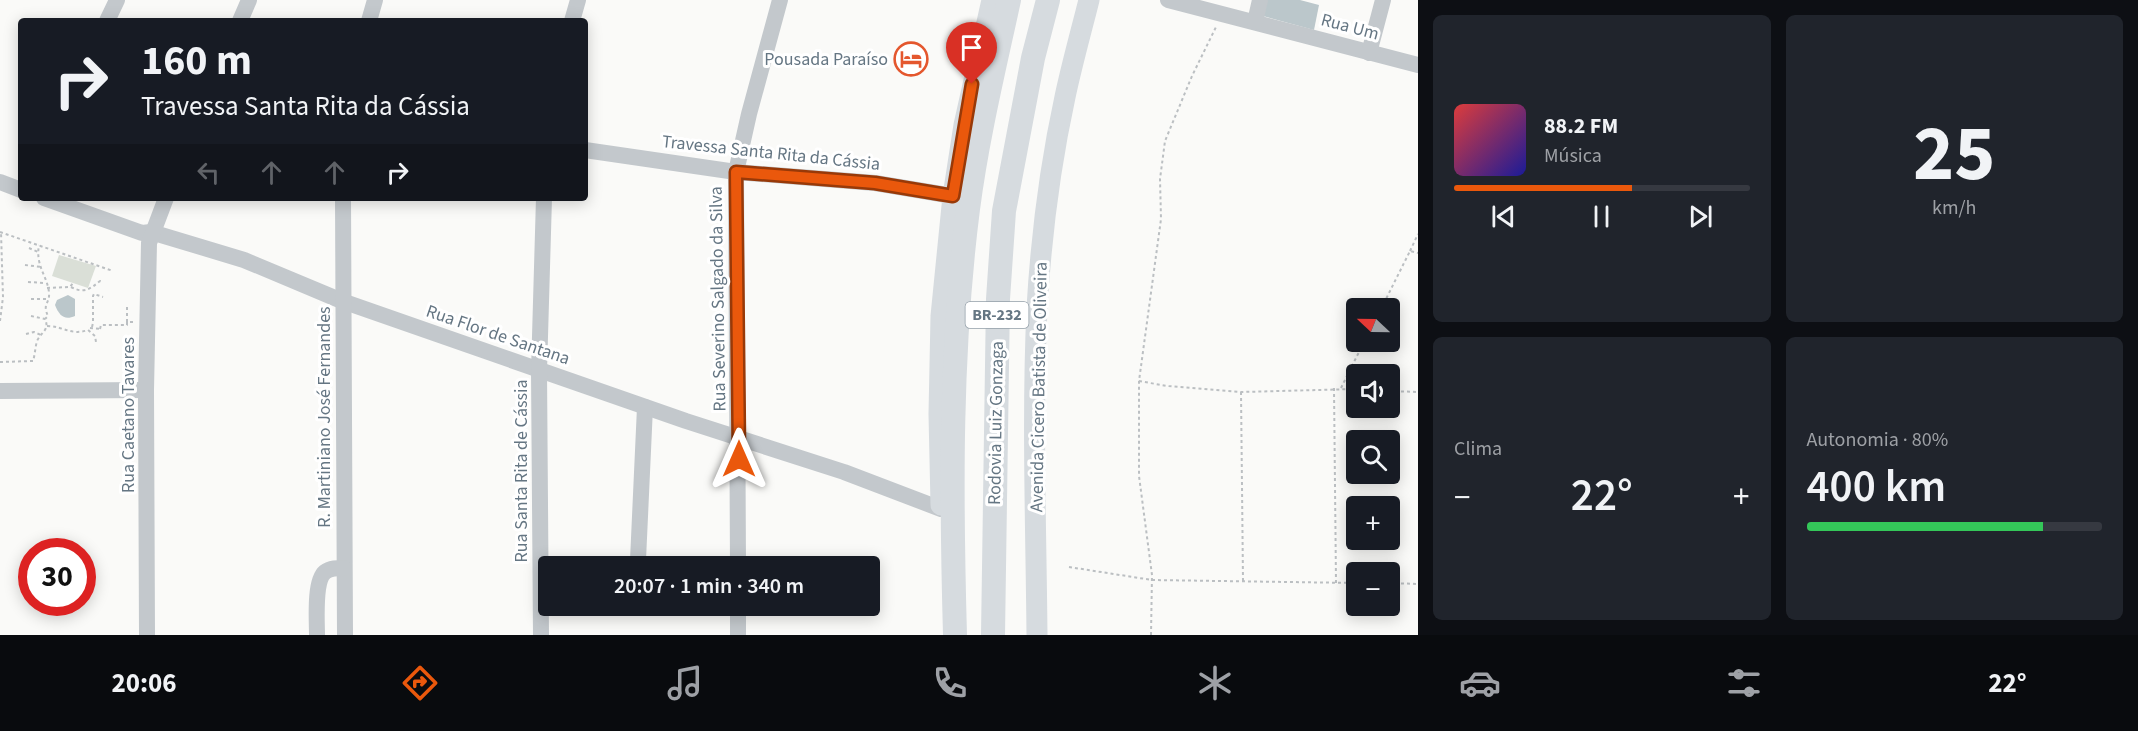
<!DOCTYPE html>
<html lang="pt">
<meta charset="utf-8">
<style>
:root{--surface:#171b24;--page:#20242c;--text:#f1f3f6;--muted:#9ea1a6;--line:#363941;--accent:#ea580c}
body{margin:0;font-family:"Source Sans 3",sans-serif;background:var(--page);color:var(--text);height:100vh;display:flex;flex-direction:column;font-size:22px;white-space:nowrap}
*{box-sizing:border-box;margin:0}
p{font-size:20px;color:var(--muted)}
.icon{flex:none;width:33px;height:33px;fill:none;stroke:currentColor;stroke-width:2;stroke-linecap:round;stroke-linejoin:round}
.map{position:relative;flex:1;overflow:hidden}
.drawer{display:flex;flex-direction:column;gap:15px;padding:15px;background:#0d0f14;width:720px}
.drawer>*{flex:none}
.guide{position:absolute;left:18px;top:18px;width:570px;height:183px;border-radius:6px;box-shadow:0 3px 15px #0003;background:#171b24;color:var(--text);overflow:hidden}
.needle{width:39px;rotate:292deg}
.tools{position:absolute;left:1346px;top:298px;display:grid;gap:12px}
.tools a{display:grid;place-items:center;width:54px;height:54px;border-radius:6px;background:var(--surface);box-shadow:0 3px 15px #0003;font-size:30px}
.speed{position:absolute;left:18px;top:538px;display:flex;gap:12px;font-size:30px;font-weight:700;text-align:center}
.speed>*{display:grid;place-content:center;width:78px;height:78px;border-radius:50%;background:var(--surface);box-shadow:0 3px 15px #0003;line-height:1}
.speed .limit{border:9px solid #d22;background:#fff;color:#111}
.pin{position:absolute;display:grid;place-items:center;width:51px;height:51px;color:#fff;margin:-62px -26px;border-radius:50% 50% 50% 0;rotate:-45deg;box-shadow:0 0 6px #0007}
.pin .icon{rotate:45deg}
.me{position:absolute;width:66px;margin:-33px;rotate:0deg;stroke-linejoin:round;filter:drop-shadow(0 0 4px #0008)}
.turn{display:flex;align-items:center;gap:21px;height:126px;padding:0 24px;font-size:27px}
.turn .icon{width:78px;height:78px;stroke-width:2.5}
.turn b{display:block;font-size:42px;line-height:51px}
.lanes{display:flex;align-items:center;height:57px;padding:0 24px;background:#0003;justify-content:center;gap:30px;direction:ltr}
.lanes .off{opacity:.35}
.big{font-size:45px;font-weight:600;line-height:1.1}
.drawer .card{flex:1;display:flex;flex-direction:column;justify-content:center;gap:9px;min-width:0;padding:0 21px;border-radius:9px;background:var(--page)}
.drawer .dial{align-items:center;gap:0}
.dial b{font-size:78px;line-height:1}
.song{display:flex;align-items:center;gap:18px}
.cover{width:72px;height:72px;border-radius:9px;background:linear-gradient(135deg,hsl(0 70% 55%),hsl(240 70% 35%))}
.played{height:6px;border-radius:3px;background:linear-gradient(90deg,var(--accent) 60%,var(--line) 60%)}
.keys{display:flex;justify-content:space-around;direction:ltr}
.heat{display:flex;justify-content:space-between;align-items:center;font-size:33px;direction:ltr}
.charge{height:9px;border-radius:4px;background:linear-gradient(90deg,#34c759 80%,var(--line) 0)}
.drawer .tiles{flex:1;display:grid;gap:15px;grid-template-columns:repeat(2,1fr)}
.trip{position:absolute;left:538px;top:556px;width:342px;height:60px;border-radius:6px;background:var(--surface);box-shadow:0 3px 15px #0003;font-weight:600;line-height:60px;text-align:center}
.dock{display:flex;height:96px;justify-content:space-around;align-items:center;background:#090b0e;color:var(--muted)}
.dock .icon{width:42px;height:42px}
.dock .current{color:var(--accent)}
.dock b{font-size:27px;color:var(--text)}
main{display:flex;flex:1;min-height:0}
.map>svg:first-child{display:block}
</style>
<main>
<div class="map">
<svg width="1418" height="635" viewBox="0 0 1418 635">
<rect width="100%" height="100%" fill="#fafaf8"/>
<polygon fill="#dadfd7" points="59,255 96,266 88,288 52,276"/>
<g fill="#bbc7cb">
<polygon points="1266,0 1300,0 1319,5 1314,30 1263,16"/>
<path d="M68,295l7,4v17c-11,5 -16,-1 -20,-11l2,-5z"/>
</g>
<g fill="none" stroke-linecap="round" stroke-linejoin="round">
<g stroke="#bbbfc2" stroke-width="2" stroke-dasharray="3 3" stroke-linecap="butt">
<polyline points="0,232 113,271"/>
<polyline points="29,248 38,252"/>
<polyline points="1410,251 1418,234"/>
<polyline points="25,265 41,267"/>
<polyline points="28,282 45,283"/>
<path d="M71,287c13,7 19,2 29,-6l3,1"/>
<polyline points="47,288 70,287 73,283"/>
<polyline points="31,299 49,299"/>
<polyline points="127,307 127,322 133,322"/>
<polyline points="1381,309 1410,251 1418,253"/>
<polyline points="31,316 45,319"/>
<polyline points="0,321 3,297 1,232"/>
<path d="M47,326c16,0 24,10 41,4l7,6 1,6"/>
<polyline points="92,327 93,323 93,296 94,294 103,297"/>
<polyline points="90,328 102,329"/>
<polyline points="100,329 101,325 127,325 127,322"/>
<polyline points="26,334 34,332 41,335"/>
<path d="M0,362l33,-1c2,-6 2,-13 4,-20 4,-9 13,-11 8,-22l3,-3c-6,-13 2,-12 1,-23 -1,-16 -14,-27 -10,-48"/>
<polyline points="1139,381 1167,386 1241,392 1356,389"/>
<polyline points="1334,388 1336,583"/>
<polyline points="1341,388 1364,342"/>
<polyline points="1389,391 1418,392"/>
<polyline points="1241,392 1243,581"/>
<polyline points="1069,567 1152,580 1356,583"/>
<polyline points="1389,583 1418,584"/>
<polyline points="1151,635 1152,575 1139,476 1139,381 1161,219 1160,179 1165,141 1192,76 1216,27"/>
</g>
<g stroke="#c3c8cc" stroke-width="16">
<polyline points="1168,0 1418,65"/>
<polyline points="107,21 117,0"/>
<polyline points="240,21 249,0"/>
<polyline points="369,21 375,0"/>
<polyline points="572,21 578,0"/>
<polyline points="1255,22 1260,0"/>
<polyline points="1369,53 1383,0"/>
<polyline points="585,150 736,172 875,183 953,196"/>
<polyline points="0,182 21,190"/>
<polyline points="44,198 142,233 151,232 244,260 342,301 686,421 844,472 941,509"/>
<polyline points="343,198 345,635"/>
<polyline points="0,391 146,390"/>
<polyline points="638,560 645,407"/>
<polyline points="738,567 736,172 749,114 780,0"/>
<polyline points="147,635 146,390 149,243 166,198"/>
<path d="M317,635c0,-14 -3,-54 8,-63 5,-4 13,-4 19,-4"/>
<polyline points="541,635 539,371 544,198"/>
<polyline points="738,635 738,606"/>
</g>
<g stroke="#d6dbdf" stroke-width="21">
<polyline points="941,505 939,414 941,316 953,196 964,125 992,0"/>
<path d="M1037,635c-1,-109 -5,-218 0,-327 4,-70 13,-142 28,-211 7,-33 16,-65 24,-97"/>
</g>
<g stroke="#d6dbdf" stroke-width="24">
<path d="M955,635c-4,-142 -5,-285 13,-426 9,-70 26,-140 41,-209"/>
<polyline points="993,635 998,299 1004,211 1033,58 1048,0"/>
</g>
</g>
<g fill="none" stroke-linecap="round" stroke-linejoin="round">
<g stroke="#983908" stroke-width="15">
<polyline id="route" points="739,459 736,172 875,183 953,196 972,84"/>
</g>
<use href="#route" stroke="#ea580c" stroke-width="10"/>
</g>
<defs>
<g id="hotel-ring" transform="scale(1.725)"><circle r="9.5" fill="#fff" stroke="#e4572e" stroke-width="1.5"/><path d="M-6-4.5h1.5V1H6V5H4.5V3h-9V5H-6ZM-4 0a1.8 1.8 0 1 1 3.6 0ZM.5 0V-2.5h3Q6-2.5 6 0Z" fill="#e4572e"/></g>
</defs>
<g fill-rule="evenodd">
<use href="#hotel-ring" x="911" y="59"/>
</g>
<g text-anchor="middle" dominant-baseline="central" stroke-width="6" stroke-linejoin="round" paint-order="stroke">
<rect fill="#fff" stroke="#939fa8" stroke-width="1.5" x="965.5" y="302" width="63" height="26" rx="4.5"/>
<g font-size="16" font-weight="bold" fill="#657683">
<text x="997" y="315">BR-232</text>
</g>
<g font-size="18" fill="#657683" stroke="#fff">
<text transform="translate(1350 27) rotate(15)">Rua Um</text>
<text transform="translate(771 153) rotate(6)">Travessa Santa Rita da Cássia</text>
<text transform="translate(718 299) rotate(-91)">Rua Severino Salgado da Silva</text>
<text transform="translate(498 335) rotate(19)">Rua Flor de Santana</text>
<text transform="translate(1039 387) rotate(-89)">Avenida Cicero Batista de Oliveira</text>
<text transform="translate(128 415) rotate(-90)">Rua Caetano Tavares</text>
<text transform="translate(324 417) rotate(-90)">R. Martiniano José Fernandes</text>
<text transform="translate(996 423) rotate(-89)">Rodovia Luiz Gonzaga</text>
<text transform="translate(521 471) rotate(-90)">Rua Santa Rita de Cássia</text>
</g>
<g font-size="18" fill="#657683" stroke="#fff" text-anchor="end">
<text x="888" y="59">Pousada Paraíso</text>
</g>
</g>
</svg>
<div class="tools">
<a><svg class="needle" viewBox="-14 -14 28 28"><path d="M0-13l5 13h-10z" fill="#e53935"/><path d="M0 13l5-13h-10z" fill="#9ea1a6"/></svg></a>
<a><svg class="icon" aria-label="sound" viewBox="0 0 24 24"><path d="M4 9h4l5-4v14l-5-4H4zM17 9q2 3 0 6"/></svg></a>
<a><svg class="icon" aria-label="search" viewBox="0 0 24 24"><circle cx="10" cy="10" r="6"/><path d="M15 15l6 6"/></svg></a>
<a>+</a>
<a>−</a>
</div>
<div class="speed"><div class="limit">30</div></div>
<div class="pin" style="left:972px;top:84px;background:#d93025"><svg class="icon" aria-label="arrive" viewBox="0 0 24 24"><path d="M6 21V4h12l-3 4 3 4H6"/></svg></div>
<svg class="me" style="left:739px;top:459px" viewBox="-20 -20 40 40"><path d="M0-17L14 15 0 8-14 15z" fill="#ea580c" stroke="#fff" stroke-width="4"/></svg>
<div class="trip">20:07 · 1 min · 340 m</div>
<div class="guide">
<div class="turn"><svg class="icon" aria-label="right" viewBox="0 0 24 24"><path d="M7 20v-9h11M14 6l5 5-5 5"/></svg><div><b>160 m</b>Travessa Santa Rita da Cássia</div></div>
<div class="lanes"><svg class="icon off" aria-label="left" viewBox="0 0 24 24"><path d="M17 20v-9H6M10 6l-5 5 5 5"/></svg><svg class="icon off" aria-label="ahead" viewBox="0 0 24 24"><path d="M12 20V5M6 11l6-6 6 6"/></svg><svg class="icon off" aria-label="ahead" viewBox="0 0 24 24"><path d="M12 20V5M6 11l6-6 6 6"/></svg><svg class="icon" aria-label="right" viewBox="0 0 24 24"><path d="M7 20v-9h11M14 6l5 5-5 5"/></svg></div>
</div>
</div>
<section class="drawer">
<div class="tiles">
<div class="card">
<div class="song"><i class="cover"></i><div><b>88.2 FM</b><p>Música</p></div></div>
<div class="played"></div>
<div class="keys"><svg class="icon" aria-label="previous" viewBox="0 0 24 24"><path d="M18 5L8 12l10 7zM5 5v14"/></svg><svg class="icon" aria-label="pause" viewBox="0 0 24 24"><path d="M8 5v14M16 5v14"/></svg><svg class="icon" aria-label="next" viewBox="0 0 24 24"><path d="M6 5l10 7-10 7zM19 5v14"/></svg></div>
</div>
<div class="card dial"><b>25</b><p>km/h</p></div>
<div class="card"><p>Clima</p>
<div class="heat"><a>−</a><b class="big">22°</b><a>+</a></div>
</div>
<div class="card"><p>Autonomia · 80%</p><b class="big">400 km</b><div class="charge"></div></div>
</div>
</section>
</main>
<nav class="dock">
<b>20:06</b>
<svg class="icon current" aria-label="directions" viewBox="0 0 24 24"><path d="M12 3l9 9-9 9-9-9zM9 14v-3h6M13 9l2 2-2 2"/></svg>
<svg class="icon" aria-label="music" viewBox="0 0 24 24"><path d="M9 18V5l10-2v13"/><circle cx="6" cy="18" r="3"/><circle cx="16" cy="16" r="3"/></svg>
<svg class="icon" aria-label="phone" viewBox="0 0 24 24"><path d="M5 4h4l2 5-3 2q2 4 5 5l2-3 5 2v4C11 20 4 13 5 4z"/></svg>
<svg class="icon" aria-label="climate" viewBox="0 0 24 24"><path d="M12 3v18M4 7l16 10M4 17L20 7"/></svg>
<svg class="icon" aria-label="car" viewBox="0 0 24 24"><path d="M5 17H2v-5l4-1 3-4h7l3 4 3 1v5h-3M9 17h6M6 11h13"/><circle cx="7" cy="17" r="2"/><circle cx="17" cy="17" r="2"/></svg>
<svg class="icon" aria-label="filters" viewBox="0 0 24 24"><path d="M4 7h16M4 17h16"/><circle cx="9" cy="7" r="2"/><circle cx="15" cy="17" r="2"/></svg>
<b>22°</b>
</nav>
